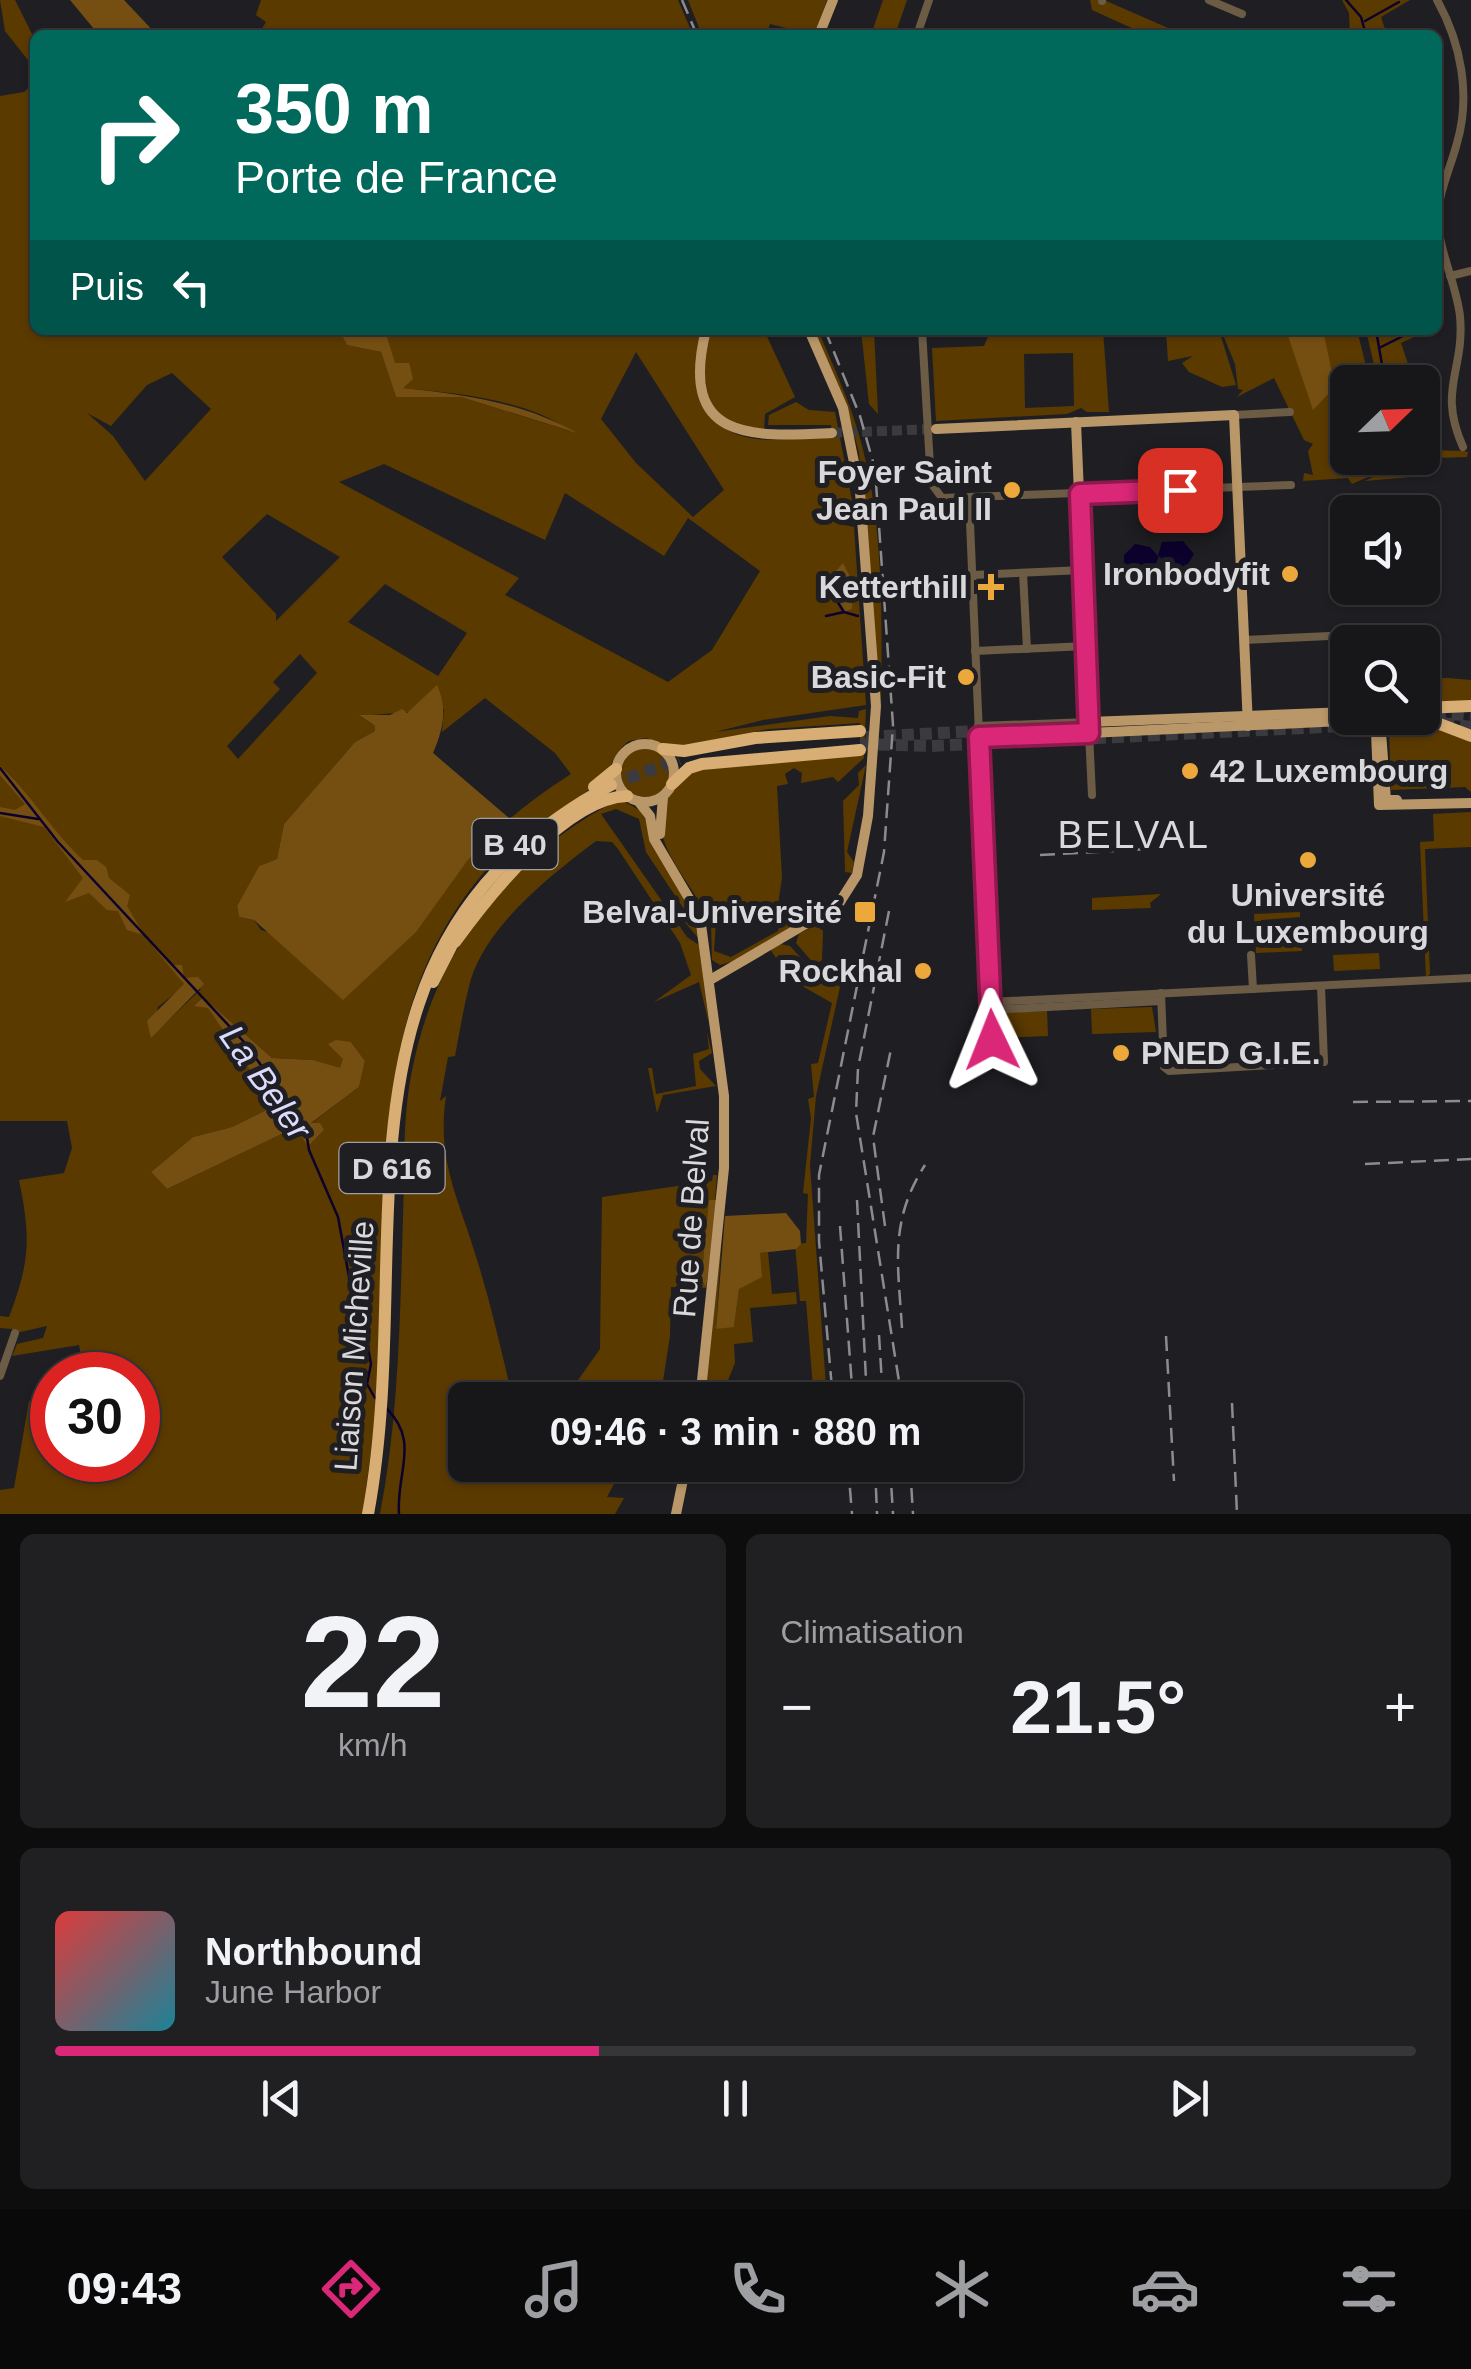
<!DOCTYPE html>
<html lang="fr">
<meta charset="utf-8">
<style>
:root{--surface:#17171a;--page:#202023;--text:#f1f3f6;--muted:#9e9fa2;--line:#363639;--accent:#db2777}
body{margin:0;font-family:Helvetica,sans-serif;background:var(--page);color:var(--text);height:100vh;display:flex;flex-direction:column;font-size:38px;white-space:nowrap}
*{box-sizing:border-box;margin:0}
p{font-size:32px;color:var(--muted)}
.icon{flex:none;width:55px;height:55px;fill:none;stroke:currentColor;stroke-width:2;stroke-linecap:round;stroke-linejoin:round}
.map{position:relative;height:1514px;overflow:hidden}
.sheet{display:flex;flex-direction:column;gap:20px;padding:20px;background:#0d0d0e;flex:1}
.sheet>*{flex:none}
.guide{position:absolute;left:30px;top:30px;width:1412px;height:305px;border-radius:15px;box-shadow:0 2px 8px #0004,0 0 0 2px var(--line);background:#00695c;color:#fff;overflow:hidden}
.needle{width:65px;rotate:67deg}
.buttons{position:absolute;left:1330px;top:365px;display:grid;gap:20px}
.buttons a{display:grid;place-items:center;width:110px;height:110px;border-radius:15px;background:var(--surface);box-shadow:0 2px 8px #0004,0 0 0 2px var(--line);font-size:50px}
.speed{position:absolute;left:30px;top:1352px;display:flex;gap:20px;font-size:50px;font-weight:700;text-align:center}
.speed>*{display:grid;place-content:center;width:130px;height:130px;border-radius:50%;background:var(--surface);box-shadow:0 2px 8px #0004,0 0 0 2px var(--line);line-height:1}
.speed .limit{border:15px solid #d22;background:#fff;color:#111}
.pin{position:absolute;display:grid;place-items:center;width:85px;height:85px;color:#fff;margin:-42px;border-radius:20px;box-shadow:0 5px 15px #0006}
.me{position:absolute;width:110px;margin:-55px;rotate:358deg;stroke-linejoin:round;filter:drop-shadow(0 0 8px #0008)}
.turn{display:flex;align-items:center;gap:35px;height:210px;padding:0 40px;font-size:45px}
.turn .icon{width:130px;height:130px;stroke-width:2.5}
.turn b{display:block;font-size:70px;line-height:85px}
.then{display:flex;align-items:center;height:95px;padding:0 40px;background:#0003;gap:20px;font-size:38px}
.big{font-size:75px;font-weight:700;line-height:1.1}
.sheet .tile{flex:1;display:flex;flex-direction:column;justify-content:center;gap:15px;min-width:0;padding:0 35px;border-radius:15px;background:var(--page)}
.sheet .dial{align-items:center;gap:0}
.dial b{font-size:130px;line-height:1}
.song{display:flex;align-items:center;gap:30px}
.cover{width:120px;height:120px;border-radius:15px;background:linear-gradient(135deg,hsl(0 70% 55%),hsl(190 70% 35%))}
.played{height:10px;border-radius:5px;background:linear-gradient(90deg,var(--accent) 40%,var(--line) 40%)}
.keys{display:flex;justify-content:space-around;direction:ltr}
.heat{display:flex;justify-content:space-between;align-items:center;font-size:55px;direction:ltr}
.sheet .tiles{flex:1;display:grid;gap:20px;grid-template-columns:1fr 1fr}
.tile:last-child{grid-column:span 2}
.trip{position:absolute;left:448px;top:1382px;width:575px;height:100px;border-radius:15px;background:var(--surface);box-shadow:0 2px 8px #0004,0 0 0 2px var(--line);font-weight:700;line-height:100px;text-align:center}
.tabs{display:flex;height:160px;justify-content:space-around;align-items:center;background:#09090a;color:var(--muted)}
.tabs .icon{width:70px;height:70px}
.tabs .current{color:var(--accent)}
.tabs b{font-size:45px;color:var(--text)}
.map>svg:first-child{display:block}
</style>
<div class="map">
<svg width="1471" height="1514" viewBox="0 0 1471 1514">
<rect width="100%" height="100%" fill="#1f1f23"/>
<g fill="#5b3a00" fill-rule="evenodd">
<polygon points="0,0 15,0 35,40 35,69 5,31"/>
<polygon points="261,0 678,0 693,35 258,35 266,22 256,15"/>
<polygon points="688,0 827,0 814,35 770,24 766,35 702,35"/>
<polygon points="883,0 907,0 895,35 871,35"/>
<polygon points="1090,0 1104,0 1184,35 1147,35 1092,10"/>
<polygon points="1342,0 1410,0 1381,17 1387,35 1350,35 1349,13"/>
<path d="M35,82v248h304l8,15 34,7 15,45h65l109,34c-43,-32 -115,-38 -168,-43l-17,-58h318c-8,26 -6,43 2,68 17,57 80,40 127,37l-1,-10h-63l1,-10 27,-13 13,8 26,2 19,99 -14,13 14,3 12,178 -103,15 -48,12 115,-16 28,2 1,-7 7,-2 -2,49 -26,24 -5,-5 -32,6 1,-10 -8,-5 -9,6 3,10 -11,2 5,92 -4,26 -75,5c-15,-31 -56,-70 -38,-108 5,-10 18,-21 25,-30l170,-17v-31l-91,6 -100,19 -23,-10 -17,3c-16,11 -17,29 -31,41 -39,34 -84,54 -118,95 -114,138 -92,319 -100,486 -3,51 -11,101 -17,151h-363v-24l14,-2 15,-87 23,-3v62h86v-85h-59l5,-3 -5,-27 -67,11 5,-12 26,-6 4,-12 -36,8 1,-5 -12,-1v-12l9,1c21,-55 22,-79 10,-137l45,-7 8,-25 -5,-27h-67v-1025l24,-4zM636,352l88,138 -31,27 -57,-54 -35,-44zM172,373l39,36 -66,72 -32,-45 -26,-23 24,13 36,-41zM384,464l161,76 20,-47 99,63 24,-38 72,53 -48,79 -44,32 -163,-87 14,-17 -180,-96zM267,514l73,43 -64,64v-7l-54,-57zM385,584l82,49 -29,43 -90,-54zM300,654l17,19 -79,86 -11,-13 53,-57 -7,-7zM485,698l70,55 16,21c-39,25 -72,51 -103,85 -32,36 -49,70 -85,103l-122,-32 -7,-10 -15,-3 -2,-11 22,-40 18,-7 7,-35 71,-82 20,-11v-5l-15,-10 84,-7 -2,23zM185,985l16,4 -49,47 6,-29zM203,997l69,61 41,2 27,9 11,-27 14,19 -6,26 -50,38 15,5 -17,16 2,-21 -13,2 -129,62 -16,-17 42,-35 39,-10 44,-21 -68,-99 -13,-2z"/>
<path d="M711,330h53l31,67 -30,17 -1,18c-11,-3 -30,-5 -39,-12 -25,-18 -23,-65 -14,-90z"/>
<path d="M813,330h5c16,38 34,76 44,116 22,83 20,177 19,262l-22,-255 -9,-35z"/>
<polygon points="861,330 874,330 878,414 869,404"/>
<path d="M991,330h112l6,82h-22l-6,-4 -14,6 -131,7 -4,-73 52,-2zM1073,353l1,53 -49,2 -1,-54z"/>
<polygon points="1166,330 1219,330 1236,385 1222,387 1189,372 1182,363 1193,356 1168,361"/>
<polygon points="1221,330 1357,330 1370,382 1348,382 1348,458 1422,458 1423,426 1428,450 1464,451 1468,452 1467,457 1409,459 1352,484 1348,478 1303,481 1304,473 1313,475 1308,451 1313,444 1304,440 1274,378 1237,397 1243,390 1238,389 1235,364"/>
<polygon points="1366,330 1429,330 1401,343 1414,382 1378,382"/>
<polygon points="1438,461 1438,467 1411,471 1411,477 1365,481 1394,466"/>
<polygon points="1448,678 1471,680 1471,703 1423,703 1422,679"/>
<polygon points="1418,723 1471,739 1471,792 1465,787 1391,790 1389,730 1408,725 1400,732 1418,732"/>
<circle cx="645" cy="773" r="24"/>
<polygon points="866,765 847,852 854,862 852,873 845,872 843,801 859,785 858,773"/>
<path d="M620,799l26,15c10,49 42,78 53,125l-21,-25 6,-5 -38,-57 -7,-33 -23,-10 -15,5 86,123 12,8 10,79 -10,-42 -45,20 37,-27 -11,-32 -62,-94 -6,-7 -16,-1c-45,34 -107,82 -125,138 -7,25 -11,51 -16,77l-7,1 -8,44 6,-5c-10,66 14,105 32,167 14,45 24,91 35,137h-48v65h159l-17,32 17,1 -9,16h-235c19,-98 20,-197 23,-296 2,-50 -1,-103 10,-152 24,-119 100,-213 207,-267z"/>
<polygon points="1471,812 1471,847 1425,849 1430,974 1426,978 1420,842 1434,841 1433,814"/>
<polygon points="1161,894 1150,903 1151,908 1092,910 1092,898"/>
<path d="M825,899l3,11 -94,51 -14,4 -8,-5 -1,-38h5l-2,29 17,6 47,-26 2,-6 -2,-4 -16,4v-5h-32c30,-1 78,8 95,-21z"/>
<polygon points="1300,912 1300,917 1261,920 1262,940 1301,939 1302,951 1256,953 1254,914"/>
<polygon points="815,925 823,931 822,960 815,965 796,943 799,934"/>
<polygon points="780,944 790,946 814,972 847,955 816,1096 810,1165 827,1400 814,1400 806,1301 800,1301 795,1244 806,1243 808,1194 803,1193 811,1118 808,1099 814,1097 811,1064 818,1063 832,1003 790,979 770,949"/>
<polygon points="1379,953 1380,969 1334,971 1333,955"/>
<polygon points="1152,1007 1156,1032 1092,1034 1091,1009"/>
<polygon points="1047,1011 1048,1036 1000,1038 1000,1013"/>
<polygon points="707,1032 712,1053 699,1061 700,1069 716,1086 663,1095 657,1113 648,1068 652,1068 656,1094 696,1086 693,1054 709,1049"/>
<polygon points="713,1175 717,1175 715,1200 709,1201 702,1272 686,1279 702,1280 706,1288 671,1287 670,1336 660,1400 564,1400 600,1349 602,1197 712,1181"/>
<polygon points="723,1216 716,1329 734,1326 739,1289 760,1253 768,1252 772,1294 796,1292 797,1304 750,1308 753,1342 734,1344 735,1363 720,1400 709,1400 704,1396"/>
</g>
<g fill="#754f12">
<polygon points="70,0 124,0 157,35 99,35"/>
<path d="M339,330h46l10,33h14l4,16 -10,9c59,6 122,15 174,45l-116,-36h-65l-15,-45 -34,-7z"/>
<polygon points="1286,330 1323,330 1335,387 1313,410"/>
<polygon points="843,563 852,581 852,609 844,612 833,592 839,579 836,571"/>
<path d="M437,685c11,24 6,45 -4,68l76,65 -42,43 -51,71 -73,68 -89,-80 -15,-3 -2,-11 22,-40 18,-7 7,-35 71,-82 20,-11v-5l-16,-11h31l12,-6 5,4z"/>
<path d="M0,766c32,29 51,64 83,94h14l9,7 3,11 21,17 -3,11 17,29 -17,-5 -9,-19 -11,-1 -18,-17 -24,9 18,-24 -39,-51 -44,-11v-9l15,3 10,-6 -25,-29z"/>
<polygon points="151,944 171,965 182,965 184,978 198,977 204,984 151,1038 147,1021 184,984"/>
<polygon points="203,997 272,1058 313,1060 340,1068 343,1059 328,1044 336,1040 351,1042 365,1061 359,1087 311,1123 320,1123 324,1130 308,1146 302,1137 308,1126 296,1127 167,1189 151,1172 193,1137 232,1127 275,1106 208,1008 194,1006"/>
<polygon points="709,1200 718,1200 706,1288 702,1280 685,1279 686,1272 702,1272"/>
<polygon points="786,1213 800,1231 801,1244 796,1249 760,1253 762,1277 739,1289 734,1327 716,1329 725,1216"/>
</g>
<path fill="#0c002d" d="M1183,541l11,13 -9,15 -13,-1 -13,-12c-5,12 -7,23 -24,21l-11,-11v-11l11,-11 15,3 8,9 4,-14z"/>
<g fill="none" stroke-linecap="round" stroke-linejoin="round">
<g stroke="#0c002d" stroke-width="2.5">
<polyline points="1346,0 1361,17 1366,35"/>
<polyline points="1365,21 1399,2"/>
<polyline points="1376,330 1385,382"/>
<polyline points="1379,348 1413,331"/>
<polyline points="829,588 844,612"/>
<polyline points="826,616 844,612 858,616"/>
<polyline points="0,768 58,842 244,1042 305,1125 309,1150 338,1217 357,1320 364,1327 371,1364 367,1384 375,1398"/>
<polyline points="0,813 38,819"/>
<path d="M385,1407c36,34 11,64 14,107"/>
</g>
<polyline stroke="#3b3b3f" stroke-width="10" stroke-dasharray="10 5" stroke-linecap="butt" points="832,433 936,429"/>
<g stroke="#3b3b3f" stroke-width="12" stroke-dasharray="12 6" stroke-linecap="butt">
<polyline points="1434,712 1471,716"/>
<polyline points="1442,723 1471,727"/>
<polyline points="866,737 1050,727"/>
<polyline points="860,744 931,746 1407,723"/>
<polyline points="611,785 679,759"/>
</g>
<g stroke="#6c5b45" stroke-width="8">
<polyline points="1209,0 1242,14"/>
<path d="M1437,0c24,43 34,95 20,143 -6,23 -16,43 -19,67"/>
<polyline points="1102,1 1102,0"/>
<polyline points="917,35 929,0"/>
<path d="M1438,217c0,34 18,65 22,99 5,55 -23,73 3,131"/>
<polyline points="1450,276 1471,271"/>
<polyline points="922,330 931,483 942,498 1291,485"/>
<polyline points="1234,415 1290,412"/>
<polyline points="969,499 992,1040"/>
<polyline points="1023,573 1027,649"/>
<polyline points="972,575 1083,570"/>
<polyline points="1244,640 1351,635"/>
<polyline points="975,651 1086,646"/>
<polyline points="978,726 1089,722"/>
<polyline points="979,737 1089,733 1092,795"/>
<polyline points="1251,955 1253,989"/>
<polyline points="1161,993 1164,1067 1169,1071 1324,1062 1321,986"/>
<polyline points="990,1002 1471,978"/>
<polyline points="990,1010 1161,1001"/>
<polyline points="0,1376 15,1333"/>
</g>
<g stroke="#b99768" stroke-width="10">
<polyline points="819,35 833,0"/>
<path d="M706,330c-28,112 46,107 126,103"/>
<polyline points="1076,422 1089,733 1362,720 1376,731 1379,805 1471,803"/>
<polyline points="936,429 1234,415 1248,726"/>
<polyline points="1380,718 1386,800 1397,800"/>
<polyline points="1089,722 1348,712"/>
<circle cx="645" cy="773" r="29"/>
<polyline points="638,801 650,816 654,839 700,917 724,1096 724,1168 700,1400"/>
<polyline points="660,834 663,797"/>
<polyline points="710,980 838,905 857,875 868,816 876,706 860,492 843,408 809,330"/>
<polyline points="676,1514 686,1465"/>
</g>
<g stroke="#d8ae75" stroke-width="12">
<polyline points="1422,708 1471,706"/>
<polyline points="1393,718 1424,718 1471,736"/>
<polyline points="663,749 684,751 755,738 860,731"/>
<polyline points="672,784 689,768 702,764 860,750"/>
<polyline points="594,787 616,769"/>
<path d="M455,942c34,-47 111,-144 172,-146"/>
<polyline points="433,982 458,933"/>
<path d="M368,1514c51,-274 -58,-567 243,-729"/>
</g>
<g stroke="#8c8c8f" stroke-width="2.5" stroke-dasharray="15 8" stroke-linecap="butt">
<polyline points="682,0 697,35"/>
<polyline points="825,330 860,416 875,469 893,725 884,852 819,1175 819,1241 833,1400"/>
<polyline points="1040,855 1167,848"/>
<polyline points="889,911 858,1068 856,1113 902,1400"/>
<polyline points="1353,1102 1471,1101"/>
<polyline points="1365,1164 1471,1159"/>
<polyline points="857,1200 867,1400"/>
<polyline points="840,1226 853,1400"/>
<polyline points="885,1226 873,1137 891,1049"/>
<path d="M902,1328c-4,-64 -13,-107 23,-163"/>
<polyline points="879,1335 883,1400"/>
<polyline points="1166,1336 1174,1481"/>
<polyline points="1232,1403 1237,1514"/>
<polyline points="848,1465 852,1514"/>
<polyline points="875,1465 877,1514"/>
<polyline points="890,1465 893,1514"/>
<polyline points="910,1465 913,1514"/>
</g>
</g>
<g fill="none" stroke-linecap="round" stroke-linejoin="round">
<g stroke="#8e194d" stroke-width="25">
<polyline id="route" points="992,1040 979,737 1089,733 1080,494 1180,490"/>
</g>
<use href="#route" stroke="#db2777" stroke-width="18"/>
</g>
<g fill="#eda83b" stroke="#1f1f23" stroke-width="4">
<circle cx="1012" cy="490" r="10"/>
<circle cx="1290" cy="574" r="10"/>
<path d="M986 572h10v10h10v10h-10v10h-10v-10h-10v-10h10z"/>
<circle cx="966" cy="677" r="10"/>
<circle cx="1190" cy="771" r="10"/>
<circle cx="1308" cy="860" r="10"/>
<rect x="853" y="900" width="24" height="24" rx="5"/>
<circle cx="923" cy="971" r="10"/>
<circle cx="1121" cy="1053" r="10"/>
</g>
<g text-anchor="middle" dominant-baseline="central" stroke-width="10" stroke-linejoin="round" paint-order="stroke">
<g fill="#1f1f23" stroke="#a1a1a4" stroke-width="2.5">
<rect x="472.5" y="819" width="85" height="50" rx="8"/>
<rect x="339.5" y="1143" width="105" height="50" rx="8"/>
</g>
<g font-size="30" font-weight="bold" fill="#d9d9dc">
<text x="515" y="844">B 40</text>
<text x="392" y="1168">D 616</text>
</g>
<g font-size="32" font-weight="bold" fill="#d9d9dc" stroke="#1f1f23" text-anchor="end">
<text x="992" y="472">Foyer Saint<tspan x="992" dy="37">Jean Paul II</tspan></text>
<text x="1270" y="574">Ironbodyfit</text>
<text x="968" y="587">Ketterthill</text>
<text x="946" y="677">Basic-Fit</text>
<text x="1210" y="771" text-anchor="start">42 Luxembourg</text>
<text x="1308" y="895" text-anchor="middle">Université<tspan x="1308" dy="37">du Luxembourg</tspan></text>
<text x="842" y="912">Belval-Université</text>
<text x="903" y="971">Rockhal</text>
<text x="1141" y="1053" text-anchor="start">PNED G.I.E.</text>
</g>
<g font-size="32" fill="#d9d9dc" stroke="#1f1f23">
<text transform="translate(691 1218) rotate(-86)">Rue de Belval</text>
<text transform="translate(354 1346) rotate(-86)">Liaison Micheville</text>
</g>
<g font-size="35" font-style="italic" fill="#dbdbfe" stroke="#1f1f23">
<text transform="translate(266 1082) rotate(55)">La Beler</text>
</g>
<g font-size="38" letter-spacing="2.5" fill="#d9d9dc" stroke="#1f1f23">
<text x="1134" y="835">BELVAL</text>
</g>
</g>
</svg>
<div class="buttons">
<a><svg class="needle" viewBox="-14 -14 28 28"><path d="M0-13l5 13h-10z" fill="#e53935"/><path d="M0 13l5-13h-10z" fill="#9e9fa2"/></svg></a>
<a><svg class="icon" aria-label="sound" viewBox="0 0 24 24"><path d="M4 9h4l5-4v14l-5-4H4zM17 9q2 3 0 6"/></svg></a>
<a><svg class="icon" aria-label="search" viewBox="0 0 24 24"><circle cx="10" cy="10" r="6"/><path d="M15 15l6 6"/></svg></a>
</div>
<div class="speed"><div class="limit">30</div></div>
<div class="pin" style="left:1180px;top:490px;background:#d93025"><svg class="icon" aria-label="arrive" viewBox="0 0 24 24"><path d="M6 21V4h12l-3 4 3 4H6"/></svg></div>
<svg class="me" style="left:992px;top:1040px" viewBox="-20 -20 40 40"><path d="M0-17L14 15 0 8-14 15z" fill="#db2777" stroke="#fff" stroke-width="4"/></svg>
<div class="trip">09:46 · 3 min · 880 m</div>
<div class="guide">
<div class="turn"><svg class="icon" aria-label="right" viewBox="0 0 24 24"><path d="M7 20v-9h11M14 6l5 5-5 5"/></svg><div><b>350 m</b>Porte de France</div></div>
<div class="then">Puis<svg class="icon" aria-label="left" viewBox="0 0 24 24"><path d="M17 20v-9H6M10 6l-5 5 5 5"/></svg></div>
</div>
</div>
<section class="sheet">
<div class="tiles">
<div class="tile dial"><b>22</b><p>km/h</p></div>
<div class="tile"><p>Climatisation</p>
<div class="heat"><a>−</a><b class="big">21.5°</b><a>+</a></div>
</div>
<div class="tile">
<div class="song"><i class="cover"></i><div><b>Northbound</b><p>June Harbor</p></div></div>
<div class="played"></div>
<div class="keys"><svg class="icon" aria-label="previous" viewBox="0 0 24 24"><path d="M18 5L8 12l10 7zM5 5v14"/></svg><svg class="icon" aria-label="pause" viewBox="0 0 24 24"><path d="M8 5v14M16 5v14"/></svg><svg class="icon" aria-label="next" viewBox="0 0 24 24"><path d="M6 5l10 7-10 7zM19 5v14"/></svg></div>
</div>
</div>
</section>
<nav class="tabs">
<b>09:43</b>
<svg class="icon current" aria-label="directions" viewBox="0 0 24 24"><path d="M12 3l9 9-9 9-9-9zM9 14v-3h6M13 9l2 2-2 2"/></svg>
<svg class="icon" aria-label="music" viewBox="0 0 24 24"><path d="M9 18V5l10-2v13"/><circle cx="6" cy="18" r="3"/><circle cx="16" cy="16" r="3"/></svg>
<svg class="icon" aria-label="phone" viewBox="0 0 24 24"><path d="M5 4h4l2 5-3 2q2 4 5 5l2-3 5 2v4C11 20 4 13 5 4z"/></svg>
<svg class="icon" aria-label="climate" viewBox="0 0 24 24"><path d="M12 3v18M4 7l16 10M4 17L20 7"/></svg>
<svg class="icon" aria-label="car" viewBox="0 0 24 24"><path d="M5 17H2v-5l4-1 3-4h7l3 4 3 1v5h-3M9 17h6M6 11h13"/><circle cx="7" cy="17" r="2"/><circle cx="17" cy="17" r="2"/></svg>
<svg class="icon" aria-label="filters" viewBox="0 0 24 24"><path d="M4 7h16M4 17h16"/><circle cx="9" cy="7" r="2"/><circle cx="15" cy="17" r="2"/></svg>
</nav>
